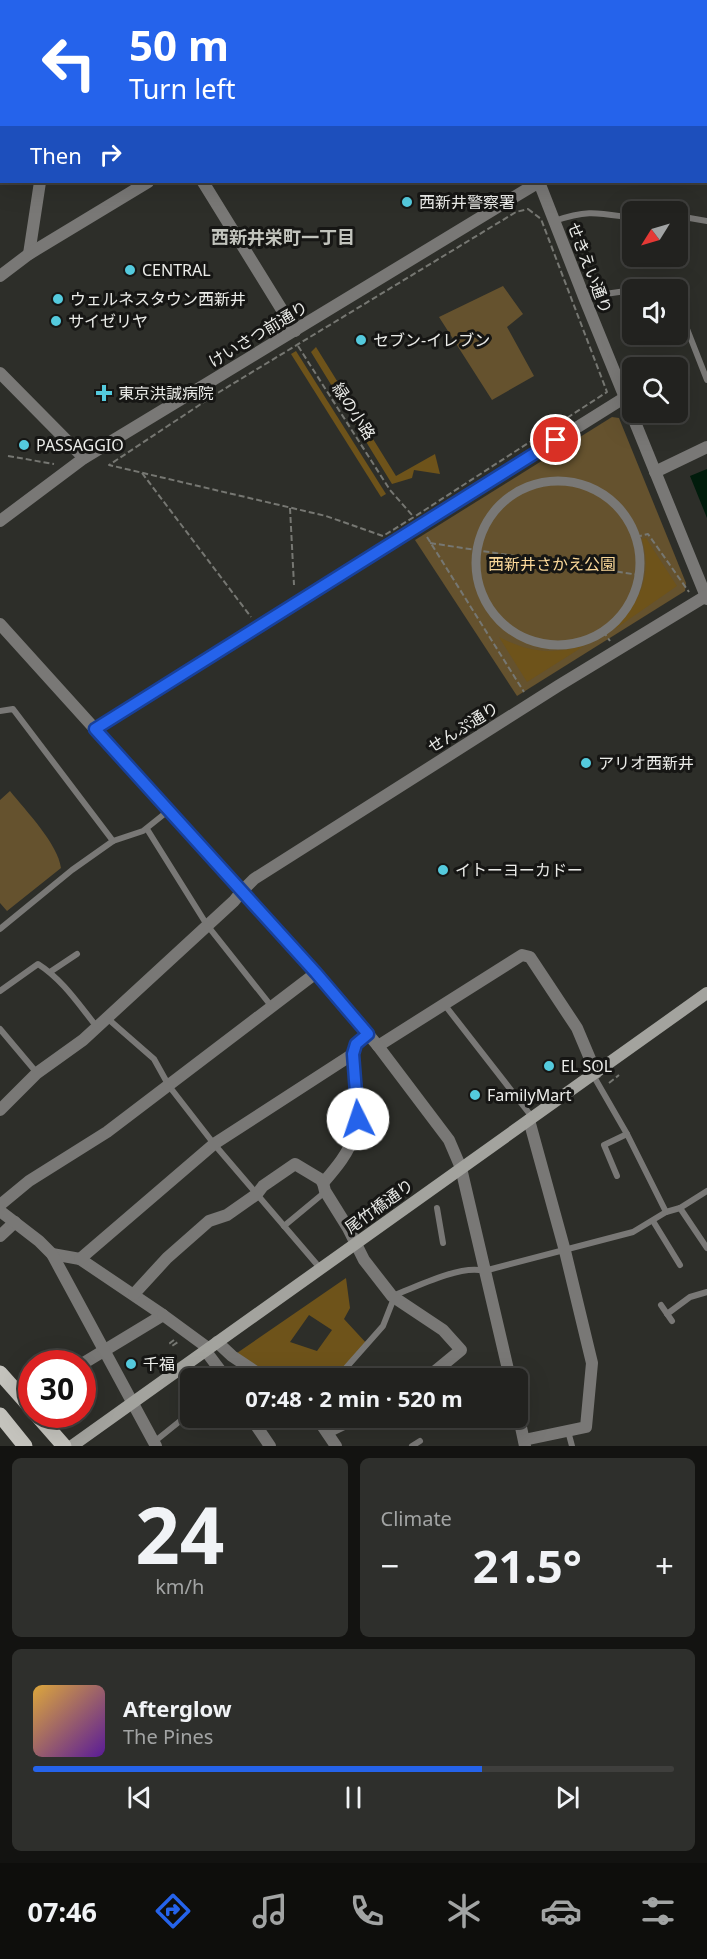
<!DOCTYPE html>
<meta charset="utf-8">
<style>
:root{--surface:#22221f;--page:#2e2f2c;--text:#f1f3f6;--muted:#a2a4a4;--line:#3f3f3d;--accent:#2563eb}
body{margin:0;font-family:"Noto Sans","Noto Sans JP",sans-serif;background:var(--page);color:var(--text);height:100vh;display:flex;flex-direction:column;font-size:22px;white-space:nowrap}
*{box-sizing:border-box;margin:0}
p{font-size:20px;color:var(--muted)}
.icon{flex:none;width:33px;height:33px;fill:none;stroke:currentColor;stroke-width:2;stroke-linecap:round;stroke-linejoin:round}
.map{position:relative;height:1446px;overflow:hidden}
.side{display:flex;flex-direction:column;gap:12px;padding:12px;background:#131311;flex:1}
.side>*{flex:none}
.hud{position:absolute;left:0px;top:0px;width:708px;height:183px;box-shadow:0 6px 24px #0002,0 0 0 2px var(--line);background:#2563eb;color:#fff;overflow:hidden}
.needle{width:39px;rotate:233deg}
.tools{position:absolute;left:622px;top:201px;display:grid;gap:12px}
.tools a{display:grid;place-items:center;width:66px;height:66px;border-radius:9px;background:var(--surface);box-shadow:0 6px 24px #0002,0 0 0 2px var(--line);font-size:30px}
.speed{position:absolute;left:18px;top:1350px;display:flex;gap:12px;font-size:30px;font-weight:700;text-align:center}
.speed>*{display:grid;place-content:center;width:78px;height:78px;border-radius:50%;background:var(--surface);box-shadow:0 6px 24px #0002,0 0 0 2px var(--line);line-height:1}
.speed .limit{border:9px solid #d22;background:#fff;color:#111}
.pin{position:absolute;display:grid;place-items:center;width:51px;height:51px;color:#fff;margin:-26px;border:3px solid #fff;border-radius:50%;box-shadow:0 2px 6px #0007}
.me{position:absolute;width:66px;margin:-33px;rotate:356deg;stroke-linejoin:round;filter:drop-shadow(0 0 4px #0008)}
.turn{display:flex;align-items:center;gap:21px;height:126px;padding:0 30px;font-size:27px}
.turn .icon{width:78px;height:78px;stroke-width:2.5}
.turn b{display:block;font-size:42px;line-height:51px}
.then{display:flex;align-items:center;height:57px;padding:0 30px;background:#0003;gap:12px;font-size:22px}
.big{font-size:45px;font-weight:700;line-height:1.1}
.side .widget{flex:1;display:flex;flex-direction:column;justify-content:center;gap:9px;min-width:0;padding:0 21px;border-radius:9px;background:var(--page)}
.side .dial{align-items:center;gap:0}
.dial b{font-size:78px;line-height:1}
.song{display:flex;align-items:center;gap:18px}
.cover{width:72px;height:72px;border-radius:9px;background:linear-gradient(135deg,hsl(40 70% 55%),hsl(270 70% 35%))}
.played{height:6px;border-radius:3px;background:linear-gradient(90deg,var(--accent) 70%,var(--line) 70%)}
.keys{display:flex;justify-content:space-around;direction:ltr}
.heat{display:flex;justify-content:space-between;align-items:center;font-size:33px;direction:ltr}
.side .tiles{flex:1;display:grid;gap:12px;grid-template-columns:1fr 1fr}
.widget:last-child{grid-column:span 2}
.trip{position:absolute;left:180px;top:1368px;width:348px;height:60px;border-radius:9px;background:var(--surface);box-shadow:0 6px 24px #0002,0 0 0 2px var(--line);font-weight:700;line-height:60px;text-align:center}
.tabs{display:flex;height:96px;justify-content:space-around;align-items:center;background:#0e0e0c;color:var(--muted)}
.tabs .icon{width:42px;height:42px}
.tabs .selected{color:var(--accent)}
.tabs b{font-size:27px;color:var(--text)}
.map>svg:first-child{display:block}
</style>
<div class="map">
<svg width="707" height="1446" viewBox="0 0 707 1446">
<rect width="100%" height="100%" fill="#2d2e29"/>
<g fill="#65522e">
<polygon points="503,286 523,314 507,327 534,376 492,400 439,317"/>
<polygon points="612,417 619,418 686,583 685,591 517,696 415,540"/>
<path d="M10,791c16,20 48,53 51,77l-54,43 -7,-8v-103z"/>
</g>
<g fill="#6e531a" fill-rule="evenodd">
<polygon points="316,347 396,476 435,454 440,474 414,470 412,478 392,484 311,352"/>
<polygon points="296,351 386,494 381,497 291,354"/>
<path d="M646,538l31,48 -62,43c24,-28 38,-52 27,-90z"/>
<path d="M499,637c31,16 51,17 85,9l-57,36z"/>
<path d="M346,1278l4,30 -6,11 24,26 -31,33h-63l-37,-25zM309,1315l23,15 -15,21 -27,-9z"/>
</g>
<polygon fill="#011c0c" points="707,469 707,518 690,476"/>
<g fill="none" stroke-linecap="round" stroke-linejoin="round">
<g stroke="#767772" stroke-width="2" stroke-dasharray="6 3" stroke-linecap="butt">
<polygon points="528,209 541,219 607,392 414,517 383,536 326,516 109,465 216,394 516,212"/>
<polyline points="298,346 390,490 412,515"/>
<polyline points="8,456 54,464"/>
<polyline points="142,473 251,617"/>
<polyline points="290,508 294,585"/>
<polyline points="427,537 524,692"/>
<polyline points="636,537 648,534 689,592"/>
<polyline points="430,543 639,575"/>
<polyline points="603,631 610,641"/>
<polyline points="609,1083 619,1075"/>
<polyline points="174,1340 170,1343 172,1346 178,1342"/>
</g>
<g stroke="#797876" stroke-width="6">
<polyline points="407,0 408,2"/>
<polyline points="33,2 37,0"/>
<polyline points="348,2 351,0"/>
<polyline points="549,2 549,0"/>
<polyline points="653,2 655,0"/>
<polyline points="706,82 707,84"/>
<polyline points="706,159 707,159"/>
<polyline points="678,216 707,221"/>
<path d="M554,221c35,-12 44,-8 79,-3"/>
<polyline points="639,290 670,285 672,290"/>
<polyline points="584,297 633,290"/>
<polyline points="678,306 707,380"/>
<polyline points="0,711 13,709 113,841"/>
<polyline points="147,829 207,925 272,1007"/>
<polyline points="0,929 72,870 113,841 143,831 168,811"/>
<polyline points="50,972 77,954"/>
<path d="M0,991l38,-27c25,16 41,41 59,63"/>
<polyline points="444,1004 532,1117"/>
<polyline points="107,1018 154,1059 169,1086 214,1144 320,1268"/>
<polyline points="0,1029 37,1073"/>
<polyline points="593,1075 627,1134 666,1212"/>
<polyline points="617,1176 604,1145 627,1134"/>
<polyline points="437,1208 443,1243"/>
<polyline points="680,1208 707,1248"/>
<polyline points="653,1221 680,1265"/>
<polyline points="284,1226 325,1192"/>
<path d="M393,1296c22,-9 69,-32 91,-25l149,-39 33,-20 14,-4 27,-17"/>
<polyline points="661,1305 672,1321"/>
<polyline points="667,1314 690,1297 707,1292"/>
<polyline points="337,1378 383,1326 394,1298"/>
<polyline points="568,1431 572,1446"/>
<polyline points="154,1442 190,1413"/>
<polyline points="412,1446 420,1441"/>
</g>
<circle stroke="#797876" stroke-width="9" cx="558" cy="563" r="82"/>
<g stroke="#797876" stroke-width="12">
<polyline points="16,0 17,2"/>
<polyline points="278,0 279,2"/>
<polyline points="235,2 239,0"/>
<polyline points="0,114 2,115"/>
<polyline points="203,182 295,331"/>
<polyline points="29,254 40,182"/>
<polyline points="655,472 707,447"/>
<polyline points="95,729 624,398"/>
<polyline points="378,1046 522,955 530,957 577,1028 596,1073"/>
<polyline points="0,1110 37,1073 83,1040 234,901 242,891"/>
<polyline points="461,1168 510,1378"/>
<path d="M323,1183c12,-14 26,-30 31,-48 8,-25 1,-55 -1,-81"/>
<polyline points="0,1205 29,1181 107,1132 316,973"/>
<polyline points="0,1236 15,1222"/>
<polyline points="52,1254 80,1259 163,1315 82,1364"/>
<polyline points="80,1259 214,1144 353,1054 356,1044 368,1034"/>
<polyline points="134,1294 167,1258 209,1221 227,1215 257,1194 263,1186 295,1164 320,1179 323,1183 325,1191 348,1228 364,1260 392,1296 443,1330 461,1350 427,1378"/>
<polyline points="163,1315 208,1348"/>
<polyline points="217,1342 232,1356 265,1378"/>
<polyline points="205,1350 226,1378"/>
<polyline points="518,1413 525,1446"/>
<polyline points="251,1418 270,1446"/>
<polyline points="317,1418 336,1446"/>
<polyline points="327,1432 356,1418"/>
<polyline points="524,1440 586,1427 592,1363 565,1251 529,1120"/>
</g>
<g stroke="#797876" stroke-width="12">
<polyline points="469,0 469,2"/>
<polyline points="440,2 442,0"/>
<polyline points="539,182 584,297 707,599"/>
<polyline points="0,276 29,254 148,182"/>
<polyline points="0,373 84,458"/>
<polyline points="0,521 84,458 539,182"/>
<polyline points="0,624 339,999 378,1046 449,1140 461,1168"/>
<polyline points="242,891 254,879 558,686 706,596"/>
<polyline points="0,1211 39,1241 52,1254 156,1446"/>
</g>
<polyline stroke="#a3a39e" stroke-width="12" points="72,1446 707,993"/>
<g stroke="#c4c3bd" stroke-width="15">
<polyline points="0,1373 32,1409"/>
<polyline points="36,1414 64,1446"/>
<polyline points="0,1415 25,1446"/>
</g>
</g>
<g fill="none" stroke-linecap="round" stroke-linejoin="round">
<g stroke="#184099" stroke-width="15">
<polyline id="route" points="358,1119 353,1054 356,1044 368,1034 316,973 95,729 556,440"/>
</g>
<use href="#route" stroke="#2563eb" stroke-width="10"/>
</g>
<g fill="#54cadd" stroke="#161614" stroke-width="2">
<circle cx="407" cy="202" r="6"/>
<circle cx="130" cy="270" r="6"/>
<circle cx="58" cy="299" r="6"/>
<circle cx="56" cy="321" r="6"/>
<circle cx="361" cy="340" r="6"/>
<path d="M101 384h6v6h6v6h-6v6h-6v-6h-6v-6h6z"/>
<circle cx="24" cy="445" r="6"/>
<circle cx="586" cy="763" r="6"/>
<circle cx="443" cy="870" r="6"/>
<circle cx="549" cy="1066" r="6"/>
<circle cx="475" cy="1095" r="6"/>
<circle cx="131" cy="1364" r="6"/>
</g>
<g text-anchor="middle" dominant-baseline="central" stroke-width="6" stroke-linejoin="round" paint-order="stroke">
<g font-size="16" fill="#ebece9" stroke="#161614" text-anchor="start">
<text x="419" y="202">西新井警察署</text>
<text x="142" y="270">CENTRAL</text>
<text x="70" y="299">ウェルネスタウン西新井</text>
<text x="68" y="321">サイゼリヤ</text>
<text x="373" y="340">セブン-イレブン</text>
<text x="118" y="393">東京洪誠病院</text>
<text x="36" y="445">PASSAGGIO</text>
<text x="598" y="763">アリオ西新井</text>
<text x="455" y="870">イトーヨーカドー</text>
<text x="561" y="1066">EL SOL</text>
<text x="487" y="1095">FamilyMart</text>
<text x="143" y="1364">千福</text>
</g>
<g font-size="16" fill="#ebece9" stroke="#161614">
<text transform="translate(590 268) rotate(69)">せきえい通り</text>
<text transform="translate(258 334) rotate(-31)">けいさつ前通り</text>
<text transform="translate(354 411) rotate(57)">緑の小路</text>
<text transform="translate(463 727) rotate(-32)">せんぷ通り</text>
<text transform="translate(379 1206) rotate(-36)">尾竹橋通り</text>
</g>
<g font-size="16" fill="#fad899" stroke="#161614">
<text x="552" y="564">西新井さかえ公園</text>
</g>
<g font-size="18" font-weight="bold" fill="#c1c3bc" stroke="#161614">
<text x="283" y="237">西新井栄町一丁目</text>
</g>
</g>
</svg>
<div class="tools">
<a><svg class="needle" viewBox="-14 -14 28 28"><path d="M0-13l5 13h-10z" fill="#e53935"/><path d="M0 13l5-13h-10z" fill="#a2a4a4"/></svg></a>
<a><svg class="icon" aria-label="sound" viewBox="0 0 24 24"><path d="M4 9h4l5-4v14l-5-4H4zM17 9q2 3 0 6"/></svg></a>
<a><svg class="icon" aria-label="search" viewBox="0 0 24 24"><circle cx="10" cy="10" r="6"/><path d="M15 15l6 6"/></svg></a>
</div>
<div class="speed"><div class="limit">30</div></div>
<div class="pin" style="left:556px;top:440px;background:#d93025"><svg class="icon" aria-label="arrive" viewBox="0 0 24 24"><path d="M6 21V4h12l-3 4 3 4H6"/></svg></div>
<svg class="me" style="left:358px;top:1119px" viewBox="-20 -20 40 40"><circle r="19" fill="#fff"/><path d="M0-13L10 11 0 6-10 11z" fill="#2563eb"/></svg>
<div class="trip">07:48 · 2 min · 520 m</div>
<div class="hud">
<div class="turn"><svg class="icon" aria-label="left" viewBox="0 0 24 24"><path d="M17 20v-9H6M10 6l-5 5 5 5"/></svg><div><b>50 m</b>Turn left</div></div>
<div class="then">Then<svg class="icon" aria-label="right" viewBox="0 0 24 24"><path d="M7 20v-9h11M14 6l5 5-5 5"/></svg></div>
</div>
</div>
<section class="side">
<div class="tiles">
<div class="widget dial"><b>24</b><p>km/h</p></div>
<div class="widget"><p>Climate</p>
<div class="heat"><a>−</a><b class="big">21.5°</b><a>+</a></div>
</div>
<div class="widget">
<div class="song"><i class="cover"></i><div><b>Afterglow</b><p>The Pines</p></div></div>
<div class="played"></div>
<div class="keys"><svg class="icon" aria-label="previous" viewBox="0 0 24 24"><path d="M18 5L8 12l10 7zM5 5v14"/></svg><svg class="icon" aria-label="pause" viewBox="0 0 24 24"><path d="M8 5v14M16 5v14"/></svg><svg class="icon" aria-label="next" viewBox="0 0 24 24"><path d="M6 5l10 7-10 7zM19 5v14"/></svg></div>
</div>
</div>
</section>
<nav class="tabs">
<b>07:46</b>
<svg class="icon selected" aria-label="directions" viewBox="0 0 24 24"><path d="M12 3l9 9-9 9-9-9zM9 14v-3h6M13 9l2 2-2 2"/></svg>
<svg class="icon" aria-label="music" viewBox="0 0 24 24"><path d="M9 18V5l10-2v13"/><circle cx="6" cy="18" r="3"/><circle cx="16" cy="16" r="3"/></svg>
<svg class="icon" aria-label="phone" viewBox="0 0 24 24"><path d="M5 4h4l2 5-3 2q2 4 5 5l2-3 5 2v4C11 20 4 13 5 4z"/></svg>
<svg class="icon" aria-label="climate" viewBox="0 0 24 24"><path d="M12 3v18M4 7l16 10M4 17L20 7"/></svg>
<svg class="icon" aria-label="car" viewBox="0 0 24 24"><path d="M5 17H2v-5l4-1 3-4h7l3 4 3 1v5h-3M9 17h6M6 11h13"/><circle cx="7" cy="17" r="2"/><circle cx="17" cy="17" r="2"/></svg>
<svg class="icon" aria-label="filters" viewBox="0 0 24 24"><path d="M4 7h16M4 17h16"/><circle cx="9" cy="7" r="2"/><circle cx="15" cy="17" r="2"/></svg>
</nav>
